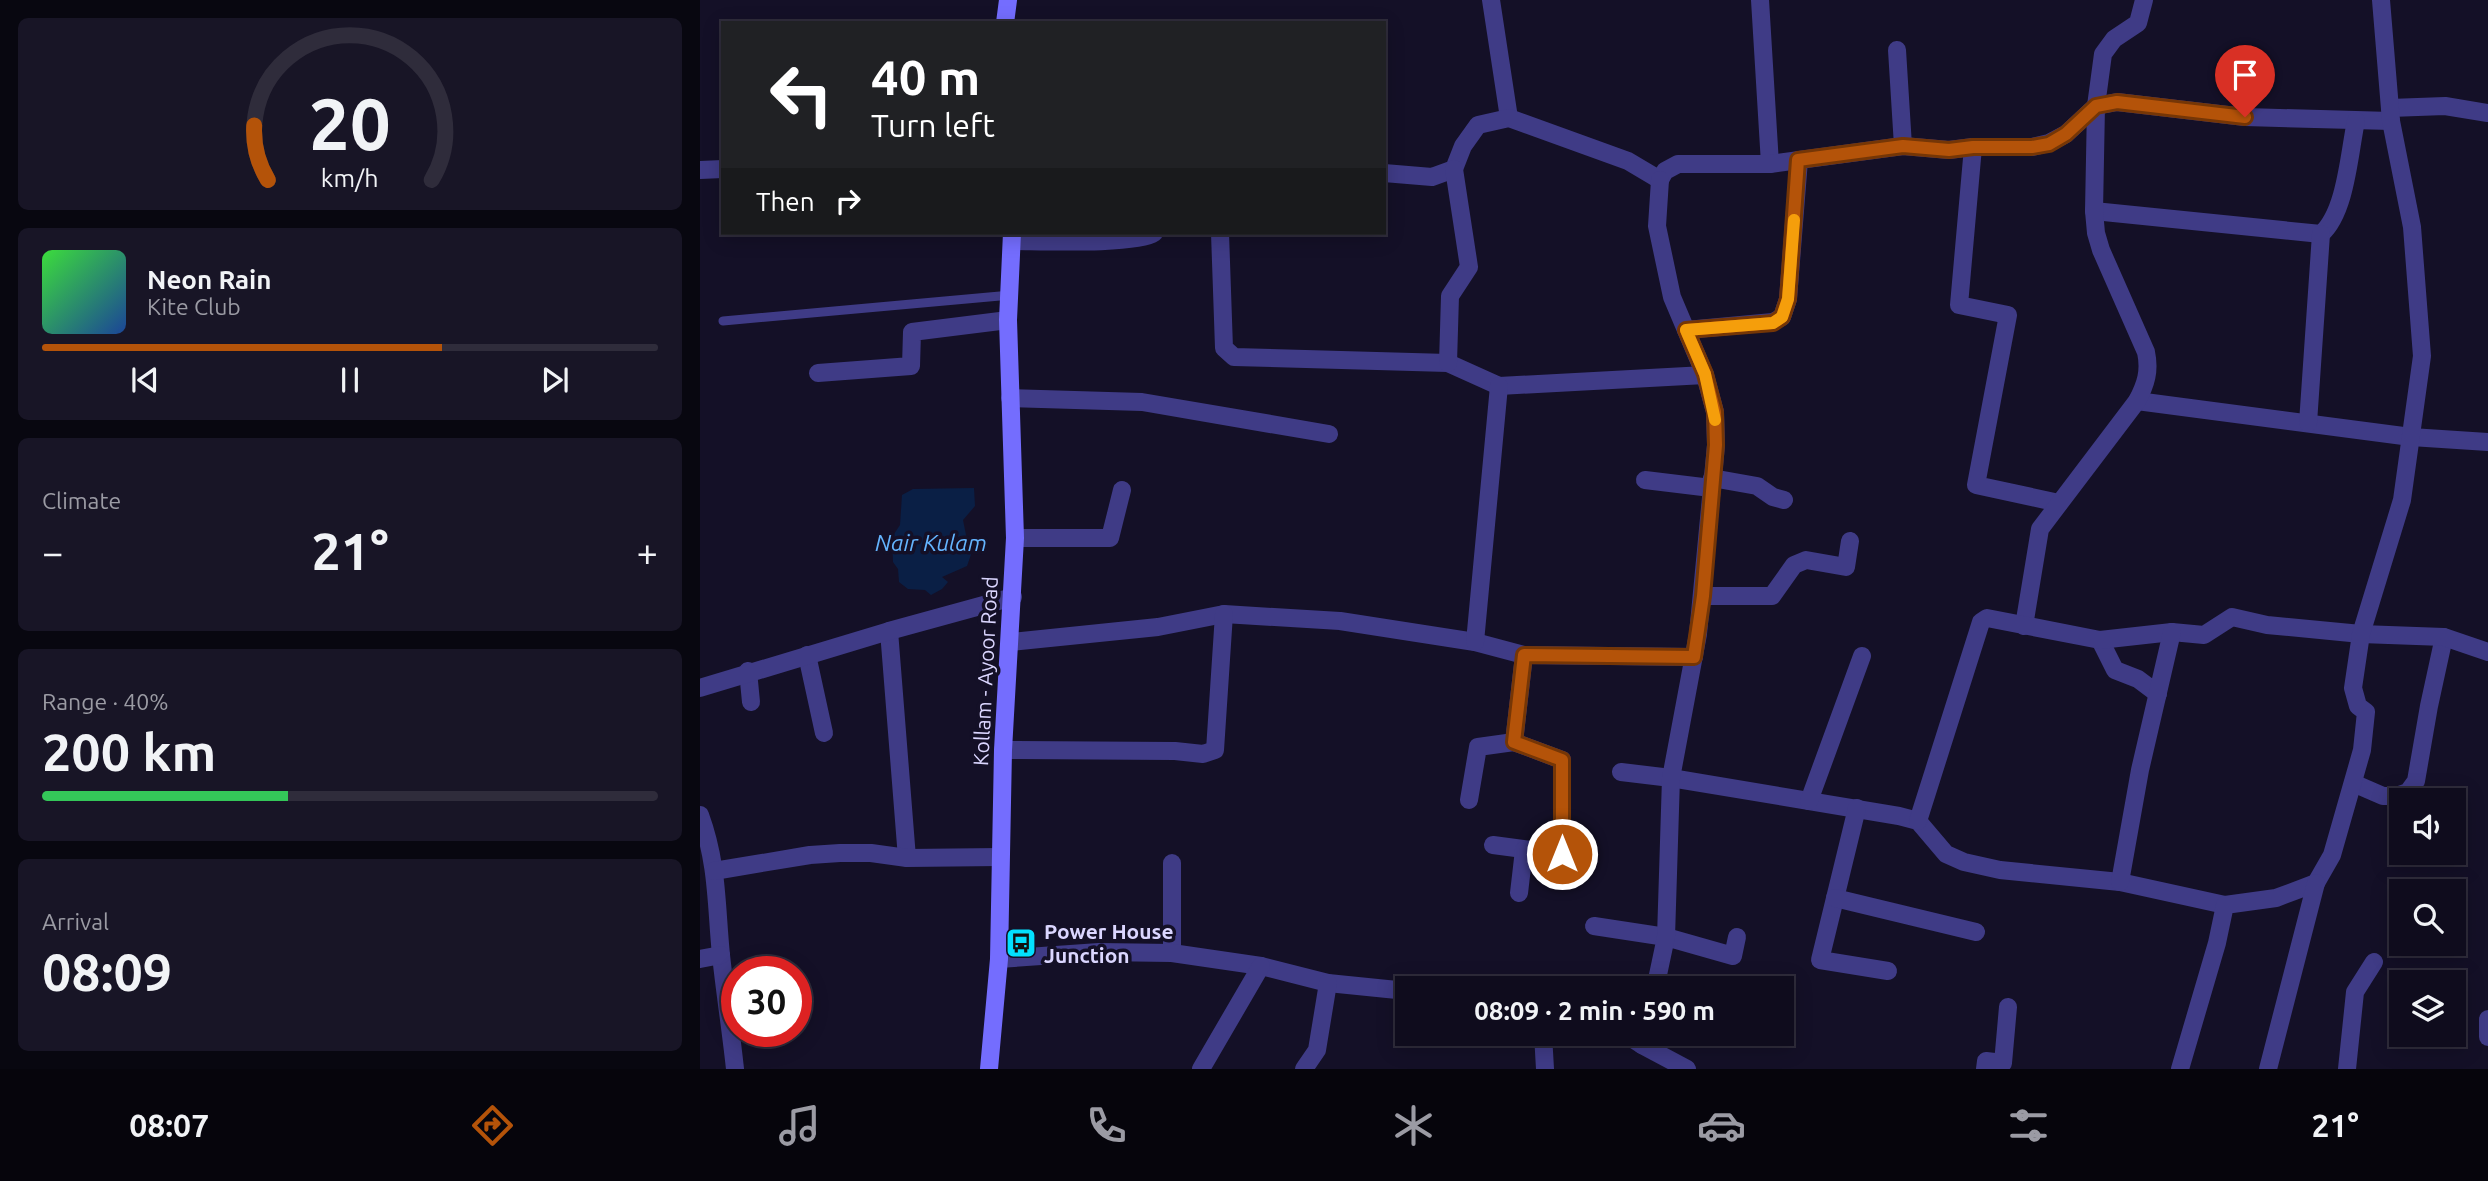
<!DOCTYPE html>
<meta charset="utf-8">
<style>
:root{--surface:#0f0c1d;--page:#181526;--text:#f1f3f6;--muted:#9b9ba4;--line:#2f2c3b;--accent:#b45309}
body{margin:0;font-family:Ubuntu,sans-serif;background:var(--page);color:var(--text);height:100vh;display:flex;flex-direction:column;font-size:26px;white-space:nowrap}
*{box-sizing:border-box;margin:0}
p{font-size:23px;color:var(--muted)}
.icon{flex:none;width:38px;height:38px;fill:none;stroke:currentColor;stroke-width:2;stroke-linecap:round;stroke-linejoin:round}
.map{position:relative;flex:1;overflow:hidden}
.drawer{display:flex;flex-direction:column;gap:18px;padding:18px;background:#080710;width:700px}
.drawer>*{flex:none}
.guide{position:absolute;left:21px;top:21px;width:665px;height:214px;border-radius:0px;box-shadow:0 4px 18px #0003,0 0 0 2px var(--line);background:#202124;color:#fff;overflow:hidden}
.tools{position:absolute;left:1689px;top:788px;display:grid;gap:14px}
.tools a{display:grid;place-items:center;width:77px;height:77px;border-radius:0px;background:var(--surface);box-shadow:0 4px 18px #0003,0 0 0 2px var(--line);font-size:35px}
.speed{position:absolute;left:21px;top:956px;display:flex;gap:14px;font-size:35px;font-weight:700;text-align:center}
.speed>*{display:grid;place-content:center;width:91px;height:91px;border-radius:50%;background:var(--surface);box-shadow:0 4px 18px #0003,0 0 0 2px var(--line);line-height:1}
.speed .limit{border:10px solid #d22;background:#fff;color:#111}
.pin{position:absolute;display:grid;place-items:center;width:60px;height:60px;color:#fff;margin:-72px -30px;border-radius:50% 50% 50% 0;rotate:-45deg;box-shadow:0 0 7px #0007}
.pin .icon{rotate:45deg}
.me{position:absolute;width:77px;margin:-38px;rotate:0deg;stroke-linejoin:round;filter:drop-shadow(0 0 5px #0008)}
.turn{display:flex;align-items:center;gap:24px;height:147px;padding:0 35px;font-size:32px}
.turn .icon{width:91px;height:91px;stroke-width:2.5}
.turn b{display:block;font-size:49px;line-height:60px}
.then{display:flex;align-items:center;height:66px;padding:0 35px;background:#0003;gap:14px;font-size:26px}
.big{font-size:52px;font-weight:700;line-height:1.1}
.drawer .tile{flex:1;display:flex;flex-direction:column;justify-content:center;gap:10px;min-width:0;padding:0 24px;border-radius:10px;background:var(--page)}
.drawer .dial{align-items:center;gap:0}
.dial svg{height:182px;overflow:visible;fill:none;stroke:var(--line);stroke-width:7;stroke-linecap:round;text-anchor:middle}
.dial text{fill:var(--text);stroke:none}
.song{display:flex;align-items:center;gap:21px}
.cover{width:84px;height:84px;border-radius:10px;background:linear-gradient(135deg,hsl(120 70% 55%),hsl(220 70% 35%))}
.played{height:7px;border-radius:4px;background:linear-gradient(90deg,var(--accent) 65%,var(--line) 65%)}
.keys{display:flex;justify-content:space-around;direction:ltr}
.heat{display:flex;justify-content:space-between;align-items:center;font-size:38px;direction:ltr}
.charge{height:10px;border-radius:5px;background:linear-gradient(90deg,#34c759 40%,var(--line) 0)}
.trip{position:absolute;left:695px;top:976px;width:399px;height:70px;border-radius:0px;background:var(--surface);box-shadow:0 4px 18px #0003,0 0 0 2px var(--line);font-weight:700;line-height:70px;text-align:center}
.tab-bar{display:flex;height:112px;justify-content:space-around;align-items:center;background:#06050c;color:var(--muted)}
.tab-bar .icon{width:49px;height:49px}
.tab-bar .current{color:var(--accent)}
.tab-bar b{font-size:32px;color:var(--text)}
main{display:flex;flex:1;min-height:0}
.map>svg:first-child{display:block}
</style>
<main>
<section class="drawer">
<div class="tile dial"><svg viewBox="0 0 100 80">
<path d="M14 69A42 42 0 1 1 86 69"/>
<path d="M14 69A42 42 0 0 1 8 45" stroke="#b45309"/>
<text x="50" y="56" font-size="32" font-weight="700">20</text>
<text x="50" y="72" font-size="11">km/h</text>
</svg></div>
<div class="tile">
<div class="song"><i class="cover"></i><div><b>Neon Rain</b><p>Kite Club</p></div></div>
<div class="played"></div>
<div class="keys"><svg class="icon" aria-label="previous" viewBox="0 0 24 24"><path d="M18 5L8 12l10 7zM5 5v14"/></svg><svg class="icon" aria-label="pause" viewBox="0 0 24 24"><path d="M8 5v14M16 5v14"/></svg><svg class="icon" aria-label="next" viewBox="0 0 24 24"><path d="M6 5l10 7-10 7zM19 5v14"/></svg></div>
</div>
<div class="tile"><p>Climate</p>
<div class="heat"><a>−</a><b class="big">21°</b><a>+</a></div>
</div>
<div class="tile"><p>Range · 40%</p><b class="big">200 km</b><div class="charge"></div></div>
<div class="tile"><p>Arrival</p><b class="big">08:09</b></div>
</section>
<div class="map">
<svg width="1788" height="1069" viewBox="0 0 1788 1069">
<rect width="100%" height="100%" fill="#141027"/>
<polygon fill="#0a1f45" points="274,488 275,506 263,520 267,540 274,546 267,566 242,577 248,582 242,589 231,595 225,590 208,589 199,582 198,569 193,562 192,537 200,525 202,495 213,489"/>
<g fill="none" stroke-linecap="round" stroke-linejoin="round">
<polyline stroke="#3f3b86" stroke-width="9" points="23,321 311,295"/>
<g stroke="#3f3b86" stroke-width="18">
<polyline points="791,0 809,118"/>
<polyline points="1060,0 1070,164"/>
<polyline points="1197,50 1203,146"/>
<polyline points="1690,108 1745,106 1788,113"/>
<polyline points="1273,147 1259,305 1308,315 1276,485 1359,503"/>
<polyline points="0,170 23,169"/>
<polyline points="684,173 732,177 754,169 763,146 778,125 809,118 928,161 960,180 965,171 978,164 1070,164 1203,146 1249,150 1273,147 1332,147 1349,143 1366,134 1396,106 1417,102 1545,117 1691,121"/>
<path d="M1394,211l227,23c25,-22 28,-80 35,-113"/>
<polyline points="520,233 524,348 534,357 748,363 799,386 1005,375"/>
<path d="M312,241c27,0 125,4 142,-8"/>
<polyline points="986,330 1073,322 1082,317 1088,299 1099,160"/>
<polyline points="748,363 750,296 769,267 754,169"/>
<polyline points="118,373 211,366 212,332 308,320"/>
<polyline points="310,398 442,402 629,434"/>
<polyline points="1437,401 1711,437 1788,442"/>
<polyline points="1608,423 1621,234"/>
<polyline points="1012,478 1057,486 1073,497 1084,500"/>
<polyline points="945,480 1011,488"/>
<polyline points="315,538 410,538 422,490"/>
<polyline points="1003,596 1072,596 1094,565 1106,560 1146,567 1150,541"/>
<path d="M1324,626l16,-97 97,-128c9,-17 13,-30 9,-49l-45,-102 -5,-17 -2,-22 2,-105 7,-52 11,-15 24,-16 6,-23"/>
<polyline points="189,631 207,858"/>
<polyline points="1400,640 1415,670 1438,679 1458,694"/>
<polyline points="311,642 458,627 524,614 640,621 775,642 824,655 994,657"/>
<polyline points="775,642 799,386"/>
<polyline points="107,655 124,733"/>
<polyline points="48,671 51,702"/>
<polyline points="0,688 189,631 313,597"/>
<polyline points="303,750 475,751 503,754 515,750 524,614"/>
<polyline points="921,772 971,778 1199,816 1218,821 1246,854 1264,862 1300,870 1420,882 1525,905"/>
<polyline points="1653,783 1683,796 1696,796 1708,792 1716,781 1729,706 1744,637"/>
<polyline points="769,800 778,747 814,742"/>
<polyline points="1109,801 1162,656"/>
<polyline points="1157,808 1120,960 1188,971"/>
<path d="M0,815c18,49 16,90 21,140 4,38 10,76 14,114"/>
<polyline points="1218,821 1281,622 1287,618 1400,640 1472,632 1504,635 1532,617 1567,625 1661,634 1744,637 1788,652"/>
<polyline points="793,845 862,854 862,760 814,742 824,655"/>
<polyline points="472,863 472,953"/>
<polyline points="14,871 110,855 140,853 171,853 207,858 300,857"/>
<polyline points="1420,882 1440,770 1472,632"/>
<polyline points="819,893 824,850"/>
<polyline points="1135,898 1276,932"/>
<polyline points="894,926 966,937 1033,956 1037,937"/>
<polyline points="0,959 21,955"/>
<polyline points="299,959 399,952 472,953 561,966 628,983 707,991"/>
<polyline points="955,989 966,937 971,778 998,634 1016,445 1015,412 1005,375 972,297 957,226 960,180"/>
<polyline points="1788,1019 1788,1037"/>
<polyline points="843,1034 845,1069"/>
<polyline points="925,1034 942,1045 945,1035"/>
<polyline points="942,1045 987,1069"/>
<polyline points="501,1069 561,966"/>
<polyline points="604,1069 617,1050 628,983"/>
<polyline points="1285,1069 1286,1061 1303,1063 1308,1007"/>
<polyline points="1480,1069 1517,943 1525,905 1576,898 1616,883 1632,855 1662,750 1666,712 1658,706 1653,688 1661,634 1702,500 1722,356 1712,227 1691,121 1681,0"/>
<polyline points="1568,1069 1616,883"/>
<polyline points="1647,1069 1655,992 1674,962"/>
</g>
<g stroke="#746dfe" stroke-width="18">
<polyline points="305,23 308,0"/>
<polyline points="289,1069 299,959 303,750 315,538 308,320 312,233"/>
</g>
</g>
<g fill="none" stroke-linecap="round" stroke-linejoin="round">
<g stroke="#753606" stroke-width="18">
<polyline id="route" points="862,854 862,760 814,742 824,655 994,657 1003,596 1016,445 1015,412 1005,374 986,330 1073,323 1082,317 1088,299 1098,160 1203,146 1249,150 1273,147 1332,147 1349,144 1366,134 1396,106 1417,102 1545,117"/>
</g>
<use href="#route" stroke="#b45309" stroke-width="12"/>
<polyline stroke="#f59e0b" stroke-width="12" points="1015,420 1005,374 986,330 1073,323 1082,317 1088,299 1094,220"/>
</g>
<defs>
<g id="bus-square" transform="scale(1.575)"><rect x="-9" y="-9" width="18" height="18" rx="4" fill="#03e0fe" stroke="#141027"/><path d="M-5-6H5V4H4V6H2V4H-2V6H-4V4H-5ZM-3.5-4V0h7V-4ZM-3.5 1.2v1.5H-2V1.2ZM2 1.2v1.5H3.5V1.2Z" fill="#111"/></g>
</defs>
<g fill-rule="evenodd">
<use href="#bus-square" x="321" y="943"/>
</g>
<g text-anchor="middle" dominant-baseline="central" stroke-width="7" stroke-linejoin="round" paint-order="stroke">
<g font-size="21" fill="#dbd6ff" stroke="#141027">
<text transform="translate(285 671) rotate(-87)">Kollam - Ayoor Road</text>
</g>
<g font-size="21" font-weight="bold" fill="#dbd6ff" stroke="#141027" text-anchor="start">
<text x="344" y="931">Power House<tspan x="344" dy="24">Junction</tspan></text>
</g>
<g font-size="23" font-style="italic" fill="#64b4fe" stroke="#141027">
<text x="231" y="542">Nair Kulam</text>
</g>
</g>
</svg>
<div class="tools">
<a><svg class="icon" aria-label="sound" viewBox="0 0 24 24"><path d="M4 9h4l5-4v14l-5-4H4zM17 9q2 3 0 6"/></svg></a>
<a><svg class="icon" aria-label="search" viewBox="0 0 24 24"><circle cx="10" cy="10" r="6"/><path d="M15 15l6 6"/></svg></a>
<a><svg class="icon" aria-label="layers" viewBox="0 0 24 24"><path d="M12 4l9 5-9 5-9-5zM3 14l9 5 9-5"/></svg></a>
</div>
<div class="speed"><div class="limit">30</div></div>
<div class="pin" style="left:1545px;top:117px;background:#d93025"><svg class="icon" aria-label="arrive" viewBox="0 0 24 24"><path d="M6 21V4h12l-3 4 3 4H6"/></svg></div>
<svg class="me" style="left:862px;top:854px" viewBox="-20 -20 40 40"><circle r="17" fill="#b45309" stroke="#fff" stroke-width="3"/><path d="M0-11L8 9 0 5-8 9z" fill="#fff"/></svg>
<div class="trip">08:09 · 2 min · 590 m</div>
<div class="guide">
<div class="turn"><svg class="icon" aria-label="left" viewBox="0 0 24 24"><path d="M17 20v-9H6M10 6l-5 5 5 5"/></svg><div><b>40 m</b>Turn left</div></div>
<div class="then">Then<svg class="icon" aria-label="right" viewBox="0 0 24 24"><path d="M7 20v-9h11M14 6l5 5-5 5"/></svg></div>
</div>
</div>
</main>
<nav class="tab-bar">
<b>08:07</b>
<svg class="icon current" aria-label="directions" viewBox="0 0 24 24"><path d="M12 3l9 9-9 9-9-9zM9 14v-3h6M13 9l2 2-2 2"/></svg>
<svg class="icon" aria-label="music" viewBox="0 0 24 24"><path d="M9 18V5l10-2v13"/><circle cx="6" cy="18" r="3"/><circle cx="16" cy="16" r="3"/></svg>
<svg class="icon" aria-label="phone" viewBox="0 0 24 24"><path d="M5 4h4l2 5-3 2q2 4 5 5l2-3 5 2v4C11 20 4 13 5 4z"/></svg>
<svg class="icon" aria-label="climate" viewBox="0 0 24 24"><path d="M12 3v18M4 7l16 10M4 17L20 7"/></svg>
<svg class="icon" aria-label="car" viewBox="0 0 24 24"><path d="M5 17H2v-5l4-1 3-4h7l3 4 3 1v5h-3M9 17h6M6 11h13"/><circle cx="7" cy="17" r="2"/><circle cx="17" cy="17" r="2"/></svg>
<svg class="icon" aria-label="filters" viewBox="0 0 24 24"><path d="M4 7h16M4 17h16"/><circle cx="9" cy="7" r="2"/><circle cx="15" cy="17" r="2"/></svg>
<b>21°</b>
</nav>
